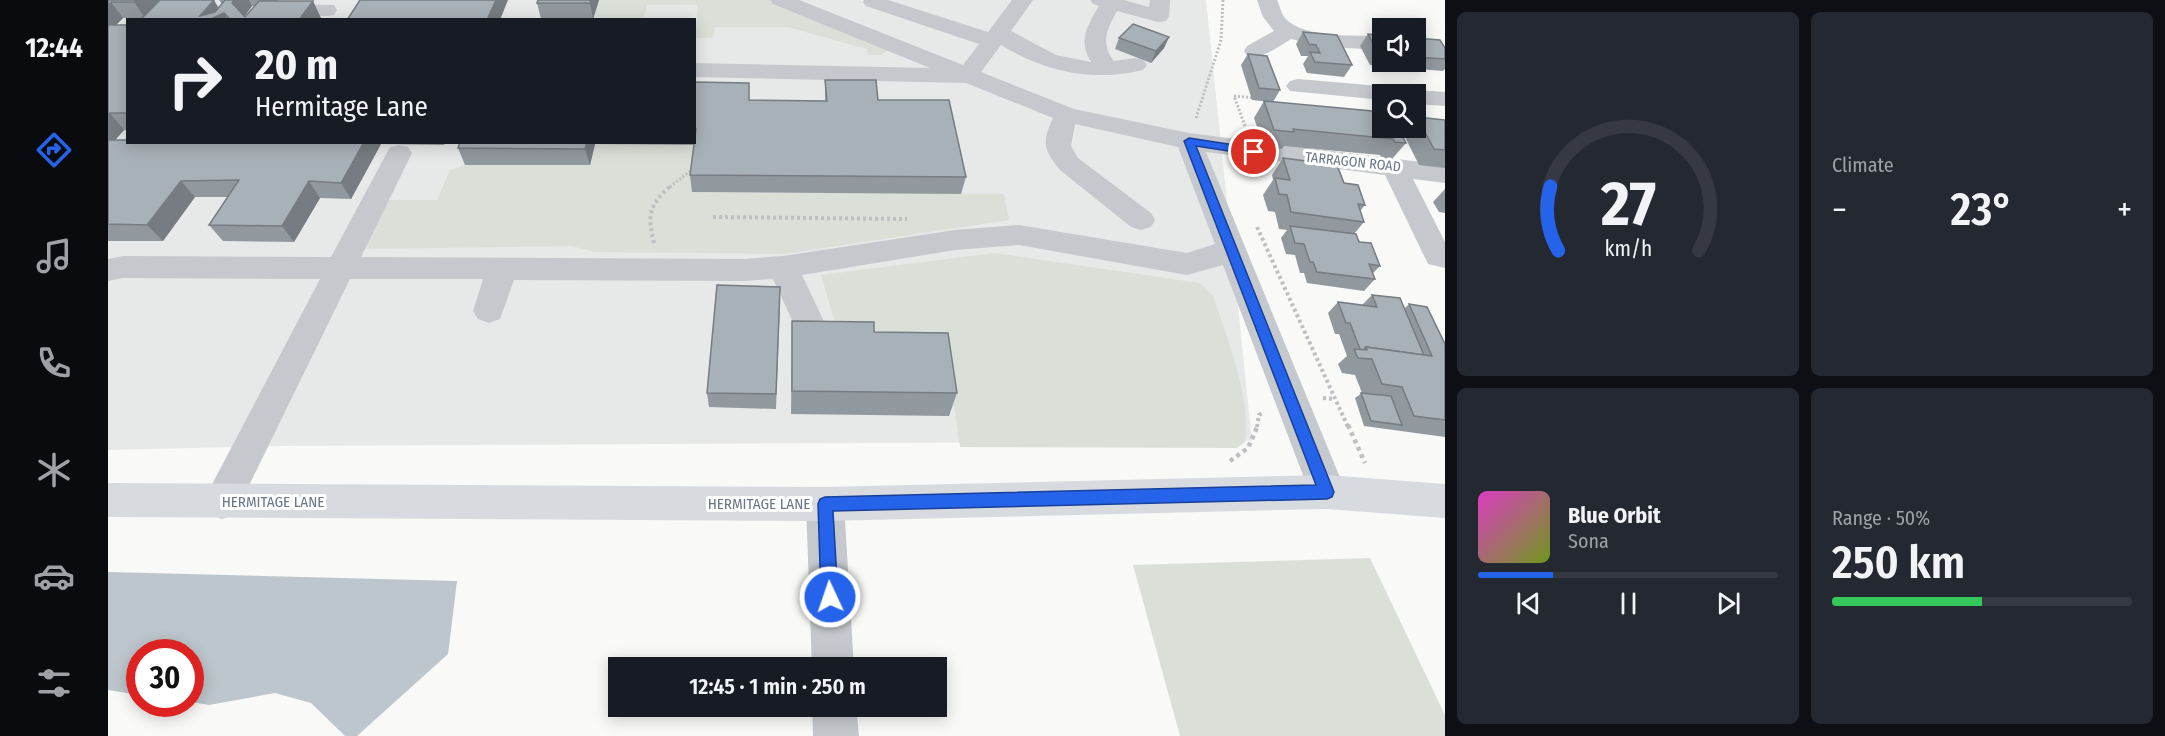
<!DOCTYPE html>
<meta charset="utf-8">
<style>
:root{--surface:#171b24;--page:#242831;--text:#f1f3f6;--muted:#9ea1a6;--line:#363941;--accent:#2563eb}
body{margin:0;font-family:"Fira Sans Condensed",sans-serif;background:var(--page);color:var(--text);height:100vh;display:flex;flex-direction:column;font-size:22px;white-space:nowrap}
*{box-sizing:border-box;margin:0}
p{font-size:20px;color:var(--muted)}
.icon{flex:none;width:33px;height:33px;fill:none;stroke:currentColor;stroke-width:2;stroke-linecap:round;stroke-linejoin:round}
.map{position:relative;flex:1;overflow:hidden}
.drawer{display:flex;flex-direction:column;gap:12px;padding:12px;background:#0d0f14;width:720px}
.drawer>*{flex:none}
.guide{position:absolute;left:18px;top:18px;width:570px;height:126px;border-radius:0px;box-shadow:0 3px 15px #0003;background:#171b24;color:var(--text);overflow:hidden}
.tools{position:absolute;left:1264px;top:18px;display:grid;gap:12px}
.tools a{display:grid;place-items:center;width:54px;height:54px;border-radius:0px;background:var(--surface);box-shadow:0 3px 15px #0003;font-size:30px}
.speed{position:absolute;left:18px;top:639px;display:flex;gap:12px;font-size:30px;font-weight:700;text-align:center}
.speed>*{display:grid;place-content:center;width:78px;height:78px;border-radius:50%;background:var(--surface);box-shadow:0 3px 15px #0003;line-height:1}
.speed .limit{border:9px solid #d22;background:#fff;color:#111}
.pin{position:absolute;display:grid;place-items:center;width:51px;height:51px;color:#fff;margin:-26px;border:3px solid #fff;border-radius:50%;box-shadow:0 2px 6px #0007}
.me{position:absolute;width:66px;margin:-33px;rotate:357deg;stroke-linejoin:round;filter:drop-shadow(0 0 4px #0008)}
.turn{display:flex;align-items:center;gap:21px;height:126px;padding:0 30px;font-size:27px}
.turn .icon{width:78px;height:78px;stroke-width:2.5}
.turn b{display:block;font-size:42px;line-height:51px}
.big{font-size:45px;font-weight:600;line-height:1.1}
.drawer .card{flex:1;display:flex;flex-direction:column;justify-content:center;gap:9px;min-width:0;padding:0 21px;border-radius:9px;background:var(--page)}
.drawer .dial{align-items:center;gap:0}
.dial svg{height:156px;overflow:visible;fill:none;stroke:var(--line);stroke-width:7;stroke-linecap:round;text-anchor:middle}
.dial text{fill:var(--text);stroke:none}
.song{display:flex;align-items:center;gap:18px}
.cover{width:72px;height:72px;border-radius:9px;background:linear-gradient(135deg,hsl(310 70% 55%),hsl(80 70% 35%))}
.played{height:6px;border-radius:3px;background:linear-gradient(90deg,var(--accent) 25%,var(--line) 25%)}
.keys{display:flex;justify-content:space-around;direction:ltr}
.heat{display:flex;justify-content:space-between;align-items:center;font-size:33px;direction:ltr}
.charge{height:9px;border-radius:4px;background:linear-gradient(90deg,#34c759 50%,var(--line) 0)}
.drawer .tiles{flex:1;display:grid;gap:12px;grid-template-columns:repeat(2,1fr)}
.trip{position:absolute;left:500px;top:657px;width:339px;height:60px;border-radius:0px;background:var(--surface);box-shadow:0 3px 15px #0003;font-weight:600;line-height:60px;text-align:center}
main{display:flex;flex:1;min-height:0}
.tab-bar{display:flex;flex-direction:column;width:108px;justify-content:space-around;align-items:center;background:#090b0e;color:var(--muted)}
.tab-bar .icon{width:42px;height:42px}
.tab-bar .current{color:var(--accent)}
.tab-bar b{font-size:27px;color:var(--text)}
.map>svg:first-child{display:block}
</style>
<main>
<nav class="tab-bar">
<b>12:44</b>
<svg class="icon current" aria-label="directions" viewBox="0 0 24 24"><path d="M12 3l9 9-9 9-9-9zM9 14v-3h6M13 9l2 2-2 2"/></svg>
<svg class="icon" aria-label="music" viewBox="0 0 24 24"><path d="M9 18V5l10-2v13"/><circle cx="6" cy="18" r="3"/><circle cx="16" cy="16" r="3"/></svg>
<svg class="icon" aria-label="phone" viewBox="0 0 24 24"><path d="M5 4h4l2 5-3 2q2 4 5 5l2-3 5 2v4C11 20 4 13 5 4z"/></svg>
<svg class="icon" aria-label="climate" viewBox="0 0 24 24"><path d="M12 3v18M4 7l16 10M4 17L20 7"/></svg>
<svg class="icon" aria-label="car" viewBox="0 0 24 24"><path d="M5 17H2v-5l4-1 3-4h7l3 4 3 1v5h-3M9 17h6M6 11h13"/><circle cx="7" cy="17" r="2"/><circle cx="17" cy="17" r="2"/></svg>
<svg class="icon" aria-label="filters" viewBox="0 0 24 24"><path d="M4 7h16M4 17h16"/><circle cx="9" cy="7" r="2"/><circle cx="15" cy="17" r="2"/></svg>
</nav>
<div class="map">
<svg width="1337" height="736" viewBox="0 0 1337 736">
<rect width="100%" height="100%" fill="#f9f9f7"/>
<path fill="#e7e8e8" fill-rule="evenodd" d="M0,0h1098l46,441 -969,5 -175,4zM20,20h566v122h-566z"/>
<g fill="#dae0d8">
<polygon points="491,0 661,0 781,49 773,55 760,55 759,49 679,27 607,27 605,38 587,38 590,5 539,5 536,19 442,20 485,19"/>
<polygon points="487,144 590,145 584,192 896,194 901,220 677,254 486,252 464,246 254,249 279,200 329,200 342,170 357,165"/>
<path d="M886,253l206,30 13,13c13,38 40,108 32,146l-8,6 -277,-1 -16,-111 -106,-3 -17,-58z"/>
<polygon points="1262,558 1337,715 1337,736 1072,736 1025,565"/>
</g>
<polygon fill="#bdc6cc" points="0,572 349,581 340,654 249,736 237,736 203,703 167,693 101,705 83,702 82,652 32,652 31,695 0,690"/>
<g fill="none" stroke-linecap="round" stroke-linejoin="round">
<g stroke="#bdbfc2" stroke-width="3" stroke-dasharray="2 2" stroke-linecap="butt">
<polyline points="1088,118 1113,40 1115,0"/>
<polyline points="1137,126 1126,96 1147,98"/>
<polyline points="562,187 582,171"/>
</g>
<g stroke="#bdbfc2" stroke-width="4" stroke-dasharray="3 3" stroke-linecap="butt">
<polyline points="605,217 799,219"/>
<polyline points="1149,227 1240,427"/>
<path d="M546,243c-7,-28 -5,-39 18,-58"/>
<polyline points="1215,398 1226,399"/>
<polyline points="1149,427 1151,415 1156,412"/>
</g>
<g stroke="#bdbfc2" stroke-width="4.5" stroke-dasharray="4 4" stroke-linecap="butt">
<polyline points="1240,425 1257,463"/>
<polyline points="1122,461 1140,448 1150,425"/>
</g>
<g fill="#c5c8cc" fill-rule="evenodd">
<path d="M662,0h29l164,65 16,-21 -113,-38 -3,-4 1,-2h24l100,32 24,-32h21l-22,31 45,24 35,7c-13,-22 -4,-36 8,-56l-6,-2 -3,-4h34l25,7 1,-7h20l-1,16 -3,5 -8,1 -41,-11c-10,18 -17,32 -3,50l21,-3 8,2 4,5 -4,5c-50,12 -98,2 -142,-25l-20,27 93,37 115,24 256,32v18l-32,-4 32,63v26l-17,-4 -43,-89 -179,-23 140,340 -6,12 -13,5 -13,-5 -91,-239 -36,10 -168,-30 -64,5 -153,25 25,53 -5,9 -11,3 -11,-3 -27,-58 -29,2 -230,-1 -14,39 -11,4 -11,-4 -5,-8 10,-32h-133l-115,235 -13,5 -13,-5 -6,-12 6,-12 111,-211 -197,-1 -15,3v-22l15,-3 208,1 59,-110 9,-2 9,2 4,6 -51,104 383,2 39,-3 172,-26 64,-5 168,28 28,-9 -37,-97 -103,-23 -4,22 7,12 73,55 4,7 -4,7 -10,3 -10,-3 -71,-57c-17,-21 -18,-28 -7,-52l-87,-35 -272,-6v-14l236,5 -157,-64z"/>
<path d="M1149,0h20c3,6 4,13 8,18 18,21 72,17 98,18v14l-56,-3 -36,-8c-14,8 -28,21 -44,17l-3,-5 3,-5 27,-15 -11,-14z"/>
<polygon points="172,4 226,5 229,10 226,15 218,16 164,15 161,10 164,5"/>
<polygon points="1190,79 1284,87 1292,89 1296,94 1275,94 1275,100 1182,91 1178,86 1182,81"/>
<polygon points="1308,90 1337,92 1337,106 1308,104 1308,94 1298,94"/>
<polygon points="717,487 730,492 736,504 746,668 704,668 698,504 704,492"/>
<polygon points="704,706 748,706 751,736 705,736"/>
</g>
<polygon fill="#d7dbdf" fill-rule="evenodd" points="1219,475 1337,484 1337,518 1219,509 717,521 0,517 0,483 717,487"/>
</g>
<g fill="#91989e" fill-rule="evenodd">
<path d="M0,0l111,8 3,-4 -3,-4h60l-1,1 43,17 -1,2h-180l1,-2h-18l-7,7h12v105h-4l-9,10 13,2h317l-1,3 -63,-1 -30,55 -31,-1 -26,44 -71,-1 -14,-16 19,-28h-33l-32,44h-55zM144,6h3l-10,11 -1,-1z"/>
<polygon points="430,0 491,0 485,19 433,19 429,3"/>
<polygon points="1195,32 1244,65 1236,77 1199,73 1195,64 1200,56 1193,56 1188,44"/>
<polygon points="1260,34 1275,36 1275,62 1308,62 1308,38 1337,48 1337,69 1335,71 1262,65 1252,46"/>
<polygon points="1061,37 1056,48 1043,63 1007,49 1011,38"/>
<polygon points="1140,54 1172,90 1165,102 1144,100 1133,65"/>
<polygon points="717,80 770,100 858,177 853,194 584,192 582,175 586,145 487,144 482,165 357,165 350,148 352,142 586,142 586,82 642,100 717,101"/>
<polygon points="1156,101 1298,143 1284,159 1273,158 1272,155 1176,146 1174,149 1156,147 1146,118"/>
<polygon points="1308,117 1309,117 1337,120 1337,168 1311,165 1295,133 1300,128 1308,128"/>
<polygon points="1175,158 1236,183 1257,205 1252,211 1256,222 1246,234 1272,266 1265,273 1267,279 1256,291 1199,283 1196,273 1192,273 1187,255 1178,254 1173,238 1179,230 1171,229 1167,212 1160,211 1155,195 1165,180 1164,175"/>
<polygon points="1337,189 1337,213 1331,212 1325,202"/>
<polygon points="1264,295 1296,309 1301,304 1337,344 1337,437 1256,426 1247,398 1254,393 1247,375 1234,373 1230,364 1239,356 1231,334 1227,334 1220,313 1230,302 1254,305"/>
<polygon points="672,303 668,409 601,407 599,393"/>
<polygon points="684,321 766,332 849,393 841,416 683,414"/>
</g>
<g fill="#767c81">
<polygon points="28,0 56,0 37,18 26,2"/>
<polygon points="106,0 114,14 116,13 120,20 94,20 92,16"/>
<polygon points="126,0 141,0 144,6 134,20 124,3"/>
<polygon points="388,0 400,0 392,20 379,20"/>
<polygon points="483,0 491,0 485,19 482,3"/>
<polygon points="205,1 213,18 212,20 191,20"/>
<polygon points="3,2 15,18 0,33 0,5"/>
<polygon points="1061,37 1056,48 1043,63 1048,51"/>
<polygon points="2,113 16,130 0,148 0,115"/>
<polygon points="256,142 272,142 273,144 243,199 233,183"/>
<polygon points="479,142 487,142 487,144 482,165 477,149"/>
<polygon points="73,181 87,197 55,241 39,225"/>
<polygon points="201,181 212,198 186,242 174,226"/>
</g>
<g fill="#a9b1b8" stroke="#767c81" stroke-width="1.5">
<polygon points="0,0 28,0 26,2 3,2 0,5"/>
<polygon points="52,0 106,0 92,16 107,12 117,0 126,0 124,3 137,17 151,1 205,1 191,20 123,20 116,13 101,20 32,20"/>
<polygon points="252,0 388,0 379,20 239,20"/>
<polygon points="430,0 483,0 482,3 429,3"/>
<polygon points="1025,24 1061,37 1048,51 1011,38"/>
<polygon points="0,25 20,25 20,113 2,113 0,115"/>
<polygon points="1195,32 1229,35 1244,65 1207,62 1202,52 1212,53 1208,45 1201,44"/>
<polygon points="1260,34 1275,36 1275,54 1270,53"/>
<polygon points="1308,38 1332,40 1337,48 1337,59 1308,57"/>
<polygon points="1140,54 1159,56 1172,90 1151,88"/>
<polygon points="717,80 768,80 770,100 841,100 858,177 582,175 588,129 586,129 586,82 641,83 641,100 719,101"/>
<polygon points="1156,101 1275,112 1275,128 1290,128 1298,143 1287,142 1285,139 1185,129 1186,132 1166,130"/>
<polygon points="1309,117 1337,120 1337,150 1326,149"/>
<polygon points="0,140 20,140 20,142 256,142 233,183 201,181 174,226 101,225 131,180 73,181 39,225 0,224"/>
<polygon points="352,142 479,142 477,149 350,148"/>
<polygon points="1175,158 1229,165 1236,183 1250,185 1257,205 1250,204 1256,222 1183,212 1179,195 1171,194 1167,178 1182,180"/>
<polygon points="1182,226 1248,234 1251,242 1263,243 1272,266 1261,264 1267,279 1209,272 1205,262 1202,262 1196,244 1187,243"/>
<polygon points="609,285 672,287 668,394 599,393"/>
<polygon points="1264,295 1292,298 1316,355 1258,347 1255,350 1252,349 1242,323 1238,323 1230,302 1269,307"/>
<polygon points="1301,304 1319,307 1337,344 1337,420 1306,416 1294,387 1274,384 1264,359 1250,358 1246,349 1259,350 1258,347 1324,356"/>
<polygon points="684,321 766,322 766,332 840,333 849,393 684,391"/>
<polygon points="1253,393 1283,396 1294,425 1263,421"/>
</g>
<polygon fill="#2563eb" stroke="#184099" stroke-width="1.5" points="1081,138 1146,148 1152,152 1146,155 1088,146 1226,492 1224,497 1219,499 725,511 730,597 727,603 722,606 716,603 713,597 710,504 712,499 717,497 1208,485 1076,141"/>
<g text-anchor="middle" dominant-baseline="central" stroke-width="6" stroke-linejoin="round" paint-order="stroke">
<g font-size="14" fill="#697787" stroke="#fff">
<text transform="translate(1245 162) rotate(6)">TARRAGON ROAD</text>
</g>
<g font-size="15" fill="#697787" stroke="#fff">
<text x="165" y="502">HERMITAGE LANE</text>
<text x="651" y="504">HERMITAGE LANE</text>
</g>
</g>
</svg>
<div class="tools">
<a><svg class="icon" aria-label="sound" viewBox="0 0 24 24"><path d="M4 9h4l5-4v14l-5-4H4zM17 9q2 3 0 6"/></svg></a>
<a><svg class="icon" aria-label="search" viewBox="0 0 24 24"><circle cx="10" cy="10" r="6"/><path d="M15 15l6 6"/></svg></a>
</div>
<div class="speed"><div class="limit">30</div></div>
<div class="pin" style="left:1146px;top:152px;background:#d93025"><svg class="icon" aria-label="arrive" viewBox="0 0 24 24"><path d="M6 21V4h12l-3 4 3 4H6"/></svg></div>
<svg class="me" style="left:722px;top:597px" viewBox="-20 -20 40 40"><circle r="17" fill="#2563eb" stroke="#fff" stroke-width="3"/><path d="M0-11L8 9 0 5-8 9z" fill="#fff"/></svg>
<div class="trip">12:45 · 1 min · 250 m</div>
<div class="guide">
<div class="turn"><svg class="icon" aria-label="right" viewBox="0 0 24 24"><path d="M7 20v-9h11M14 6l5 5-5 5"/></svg><div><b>20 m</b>Hermitage Lane</div></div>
</div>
</div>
<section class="drawer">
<div class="tiles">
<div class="card dial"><svg viewBox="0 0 100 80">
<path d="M14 69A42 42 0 1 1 86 69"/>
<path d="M14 69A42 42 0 0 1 10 36" stroke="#2563eb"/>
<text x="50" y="56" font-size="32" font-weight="700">27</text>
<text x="50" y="72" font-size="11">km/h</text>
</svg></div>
<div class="card"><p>Climate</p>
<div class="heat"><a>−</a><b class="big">23°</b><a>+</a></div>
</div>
<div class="card">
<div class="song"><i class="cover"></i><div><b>Blue Orbit</b><p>Sona</p></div></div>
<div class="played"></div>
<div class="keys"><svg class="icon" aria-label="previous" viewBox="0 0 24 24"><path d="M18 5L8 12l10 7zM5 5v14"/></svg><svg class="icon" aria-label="pause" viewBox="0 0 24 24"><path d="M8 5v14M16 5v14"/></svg><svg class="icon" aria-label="next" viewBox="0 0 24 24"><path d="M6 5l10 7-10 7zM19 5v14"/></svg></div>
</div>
<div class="card"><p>Range · 50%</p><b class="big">250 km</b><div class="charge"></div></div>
</div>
</section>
</main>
